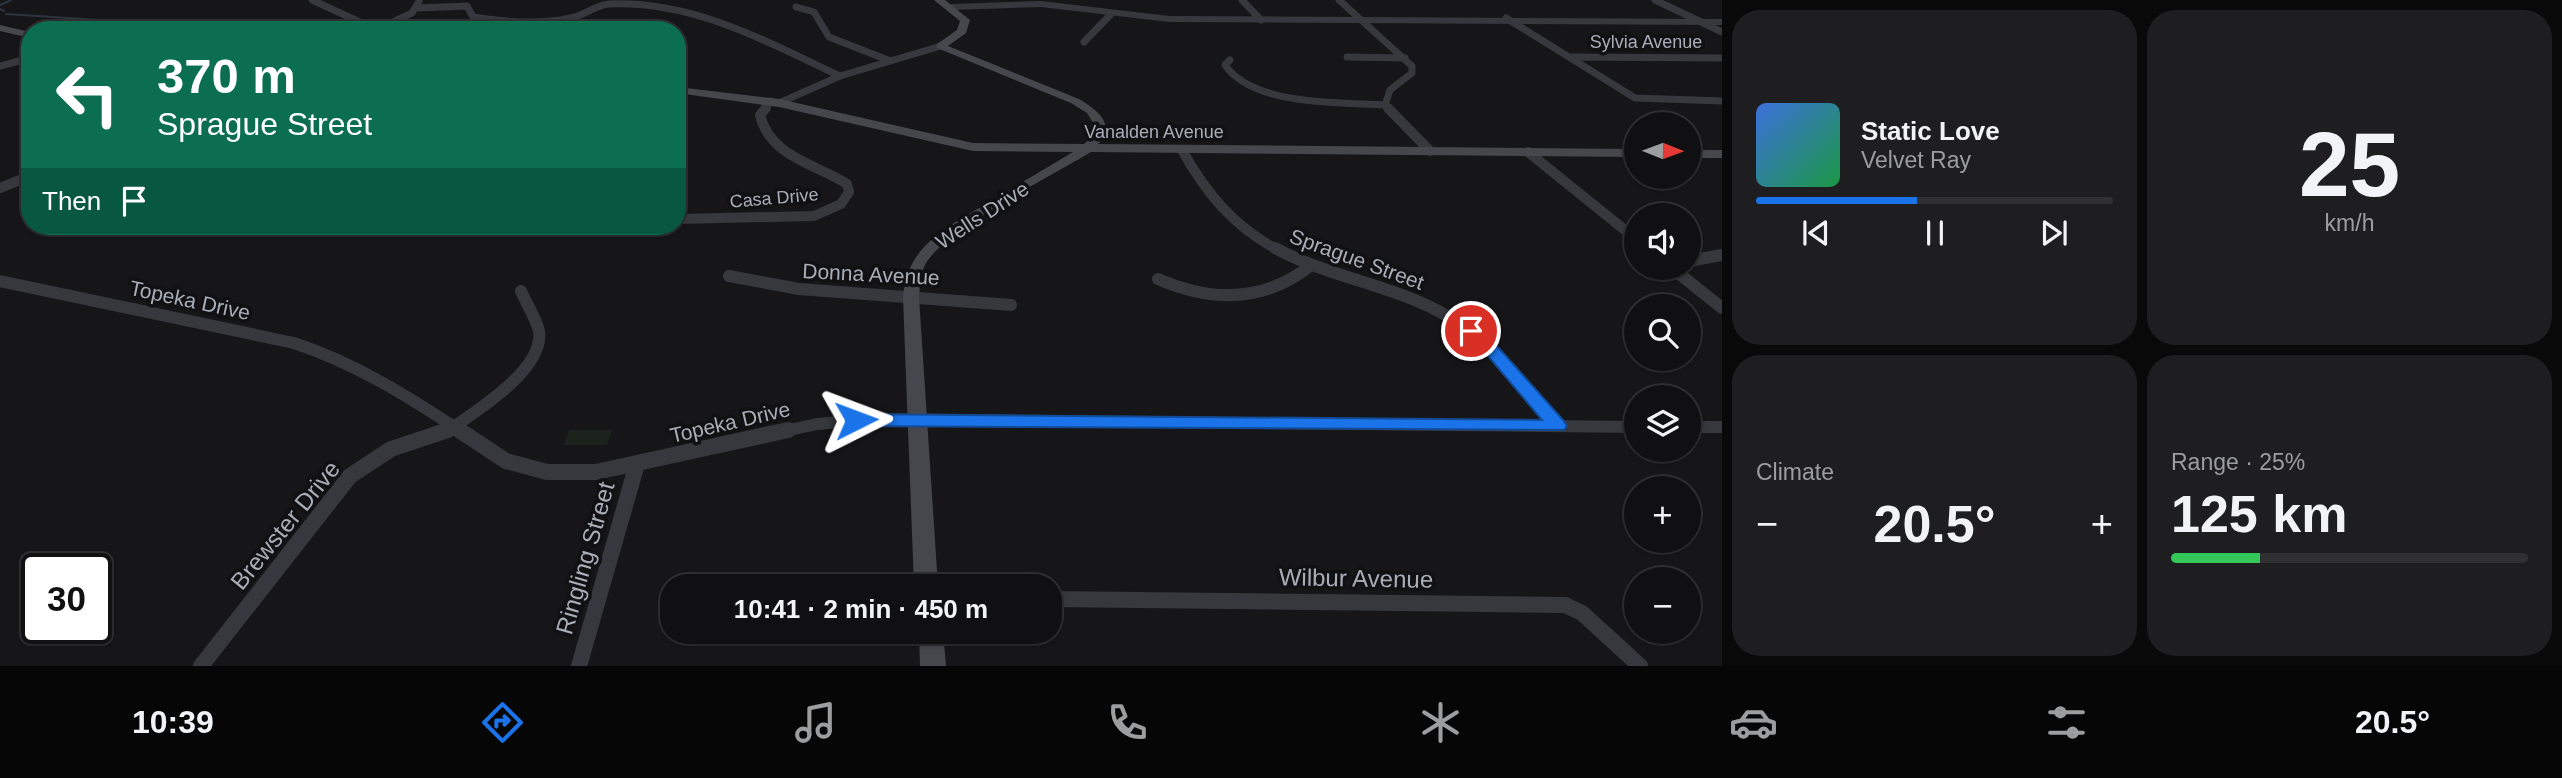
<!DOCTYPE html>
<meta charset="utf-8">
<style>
:root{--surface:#101012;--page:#1e1e20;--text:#f1f3f6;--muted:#9c9d9f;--line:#303032;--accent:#1a73e8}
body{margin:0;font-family:Helvetica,sans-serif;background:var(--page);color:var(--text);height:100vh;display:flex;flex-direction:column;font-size:26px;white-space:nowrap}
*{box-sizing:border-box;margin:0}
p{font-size:23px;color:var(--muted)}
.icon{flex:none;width:38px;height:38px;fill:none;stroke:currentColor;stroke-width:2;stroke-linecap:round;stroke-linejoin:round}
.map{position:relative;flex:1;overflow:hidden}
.sheet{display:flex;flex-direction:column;gap:10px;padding:10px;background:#09090a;width:840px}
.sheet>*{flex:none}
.hud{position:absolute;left:21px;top:21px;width:665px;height:214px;border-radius:28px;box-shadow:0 2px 5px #0004,0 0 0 2px var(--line);background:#0b6e4f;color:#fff;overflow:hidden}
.needle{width:46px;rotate:91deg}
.buttons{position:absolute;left:1624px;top:112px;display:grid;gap:14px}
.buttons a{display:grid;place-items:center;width:77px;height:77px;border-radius:50%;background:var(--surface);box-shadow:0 2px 5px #0004,0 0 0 2px var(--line);font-size:35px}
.speed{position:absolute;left:21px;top:553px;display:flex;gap:14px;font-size:35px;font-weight:700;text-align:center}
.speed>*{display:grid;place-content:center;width:91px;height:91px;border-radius:50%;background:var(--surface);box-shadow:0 2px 5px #0004,0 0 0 2px var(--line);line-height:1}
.speed .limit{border:4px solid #111;border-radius:10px;background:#fff;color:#111}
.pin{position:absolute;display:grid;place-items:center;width:60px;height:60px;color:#fff;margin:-30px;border:4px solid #fff;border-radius:50%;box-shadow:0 2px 7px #0007}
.me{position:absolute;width:77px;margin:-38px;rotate:87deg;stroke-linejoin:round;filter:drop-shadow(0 0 5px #0008)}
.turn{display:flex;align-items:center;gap:24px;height:147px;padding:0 21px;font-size:32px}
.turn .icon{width:91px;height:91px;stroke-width:2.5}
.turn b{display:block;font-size:49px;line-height:60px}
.then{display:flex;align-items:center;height:66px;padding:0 21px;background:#0003;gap:14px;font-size:26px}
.big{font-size:52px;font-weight:800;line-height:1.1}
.sheet .card{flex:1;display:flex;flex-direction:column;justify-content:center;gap:10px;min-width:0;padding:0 24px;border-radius:28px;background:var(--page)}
.sheet .dial{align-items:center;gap:0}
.dial b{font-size:91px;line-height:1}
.song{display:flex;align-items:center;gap:21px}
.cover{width:84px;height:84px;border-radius:10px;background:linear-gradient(135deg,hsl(220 70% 55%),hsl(140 70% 35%))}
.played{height:7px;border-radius:4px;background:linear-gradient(90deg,var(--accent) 45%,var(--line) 45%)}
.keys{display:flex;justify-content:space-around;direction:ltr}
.heat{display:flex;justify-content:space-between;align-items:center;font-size:38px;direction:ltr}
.charge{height:10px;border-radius:5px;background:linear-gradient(90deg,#34c759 25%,var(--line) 0)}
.sheet .tiles{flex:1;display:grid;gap:10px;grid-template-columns:repeat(2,1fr)}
.trip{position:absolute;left:660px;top:574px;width:402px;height:70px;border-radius:28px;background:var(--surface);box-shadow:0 2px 5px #0004,0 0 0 2px var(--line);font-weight:800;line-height:70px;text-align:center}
.tabs{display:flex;height:112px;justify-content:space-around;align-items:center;background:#060607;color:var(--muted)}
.tabs .icon{width:49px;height:49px}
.tabs .active{color:var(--accent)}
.tabs b{font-size:32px;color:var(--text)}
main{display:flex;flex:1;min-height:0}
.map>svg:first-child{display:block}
</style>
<main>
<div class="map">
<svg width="1722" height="666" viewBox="0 0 1722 666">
<rect width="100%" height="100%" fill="#161618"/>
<polygon fill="#1c231d" points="569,430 612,430 607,445 564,445"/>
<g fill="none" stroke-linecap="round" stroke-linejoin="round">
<g stroke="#2c353c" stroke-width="2">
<polyline points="0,5 11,0"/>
<polyline points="0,9 4,11"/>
<polyline points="6,14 130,22 153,30"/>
</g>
<g stroke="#37383d" stroke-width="7">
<polyline points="312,0 375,29"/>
<polyline points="1242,0 1261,20"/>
<polyline points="1339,0 1412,66 1412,73 1390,90 1385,105 1390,110"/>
<polyline points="1655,0 1722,32"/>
<polyline points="796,7 814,12 829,37 888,60"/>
<path d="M417,8l50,-2 6,11c30,5 72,8 101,0 12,-3 22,-12 35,-13 84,-4 158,38 231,72"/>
<polyline points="1506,18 1635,98 1722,101"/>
<polyline points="378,29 412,13 419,1"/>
<polyline points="1084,42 1111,14"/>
<polyline points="1347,57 1405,58"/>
<polyline points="1570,57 1722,58"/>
<path d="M1230,60l-5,5c28,41 114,37 160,40"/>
<polyline points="0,66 30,58"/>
<polyline points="779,103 840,76 941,46"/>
<polyline points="764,110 771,101"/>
</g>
<g stroke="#37383d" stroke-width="10">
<polyline points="1388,108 1430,151"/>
<path d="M1182,150c24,43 52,77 96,100"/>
<polyline points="1528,152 1636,239"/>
<polyline points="0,188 30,176"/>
<path d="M677,219l137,-3 27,-12 8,-12 -2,-8c-31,-20 -77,-27 -87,-69l6,-7"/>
<polyline points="359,226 517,226"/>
</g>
<g stroke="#37383d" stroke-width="12">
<path d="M1275,248c55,30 120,37 174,69 46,26 76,70 109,109"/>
<polyline points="1689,261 1722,255"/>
<polyline points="1672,268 1722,308"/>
<polyline points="729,276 799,289 1011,305"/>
<path d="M1158,279c53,23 105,24 152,-13"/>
<path d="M0,281l294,62c61,20 115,54 168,89"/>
<polyline points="1689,427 1722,427"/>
<path d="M446,432c27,-19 99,-62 93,-101 -3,-13 -13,-28 -18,-40"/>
<polyline points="780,432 817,424 875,419 1636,427"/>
</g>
<g stroke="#37383d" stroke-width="16">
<polyline points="459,430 506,461 547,472 596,472 788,430"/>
<polyline points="1050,599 1565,605 1582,613 1640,666"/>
<polyline points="201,666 350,476 391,449 448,430"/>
<polyline points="579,666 637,464"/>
</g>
<polygon fill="#37383d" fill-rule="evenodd" points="1041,1 1169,16 1722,19 1722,25 1169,22 1041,7 951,10 947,7 951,4"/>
<g fill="#45474d" fill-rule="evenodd">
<path d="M934,0h11l25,20 -4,13 -18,13 131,53c18,11 38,25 19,45l538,5v8l-545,-5c-36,22 -149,79 -166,113 -5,10 -5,21 -6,32l19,289h-24l-11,-289c3,-32 16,-48 41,-68l129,-77 -100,-1 -194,-44 -102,-14v-6l102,12 194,44 111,1 10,-10 1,-8 -8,-13 -16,-10 -134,-55v-4l20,-14 3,-9z"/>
<polygon points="304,21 380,27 385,30 304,27 198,30 203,27"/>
<polygon points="0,25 30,32 30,38 0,31"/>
<rect x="1689" y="150" width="33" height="8"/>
<polygon points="919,632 943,632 946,666 920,666"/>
</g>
</g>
<polygon fill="#1a73e8" stroke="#114b97" stroke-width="2" points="1471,326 1489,337 1564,421 1567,426 1564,430 856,426 847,420 856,414 1542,420 1478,344 1465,334 1465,328"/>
<g text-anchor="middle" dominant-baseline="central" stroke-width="7" stroke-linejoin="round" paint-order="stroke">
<g font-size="18" fill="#a8adb8" stroke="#111113">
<text x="1646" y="42">Sylvia Avenue</text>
<text x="1154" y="132">Vanalden Avenue</text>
<text transform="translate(774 198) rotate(-5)">Casa Drive</text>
</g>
<g font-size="21" fill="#a8adb8" stroke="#111113">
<text transform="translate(982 215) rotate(-33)">Wells Drive</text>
<text transform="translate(1357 259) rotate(20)">Sprague Street</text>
<text transform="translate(871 274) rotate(3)">Donna Avenue</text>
<text transform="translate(190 300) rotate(12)">Topeka Drive</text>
<text transform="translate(730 422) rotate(-13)">Topeka Drive</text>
</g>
<g font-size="24" fill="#a8adb8" stroke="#111113">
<text transform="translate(285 525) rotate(-51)">Brewster Drive</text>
<text transform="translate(585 558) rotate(-74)">Ringling Street</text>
<text transform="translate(1356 578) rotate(1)">Wilbur Avenue</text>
</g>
</g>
</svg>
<div class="buttons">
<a><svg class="needle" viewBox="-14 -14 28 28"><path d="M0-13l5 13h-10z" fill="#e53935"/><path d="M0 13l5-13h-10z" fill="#9c9d9f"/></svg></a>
<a><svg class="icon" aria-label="sound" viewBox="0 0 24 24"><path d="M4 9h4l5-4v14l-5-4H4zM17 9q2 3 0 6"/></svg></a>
<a><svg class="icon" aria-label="search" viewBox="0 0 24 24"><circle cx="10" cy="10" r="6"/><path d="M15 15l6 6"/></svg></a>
<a><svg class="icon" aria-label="layers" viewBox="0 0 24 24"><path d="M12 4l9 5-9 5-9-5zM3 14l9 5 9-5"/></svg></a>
<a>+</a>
<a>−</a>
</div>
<div class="speed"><div class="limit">30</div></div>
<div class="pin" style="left:1471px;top:331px;background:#d93025"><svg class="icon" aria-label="arrive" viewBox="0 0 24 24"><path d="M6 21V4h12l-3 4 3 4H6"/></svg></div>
<svg class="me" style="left:856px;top:420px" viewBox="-20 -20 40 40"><path d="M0-17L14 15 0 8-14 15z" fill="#1a73e8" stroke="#fff" stroke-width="4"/></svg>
<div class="trip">10:41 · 2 min · 450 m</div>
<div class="hud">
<div class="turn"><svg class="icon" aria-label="left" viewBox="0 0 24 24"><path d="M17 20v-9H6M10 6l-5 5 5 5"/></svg><div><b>370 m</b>Sprague Street</div></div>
<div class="then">Then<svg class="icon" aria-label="arrive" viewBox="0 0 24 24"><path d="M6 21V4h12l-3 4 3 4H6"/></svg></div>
</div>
</div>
<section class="sheet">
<div class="tiles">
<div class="card">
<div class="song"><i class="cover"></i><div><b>Static Love</b><p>Velvet Ray</p></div></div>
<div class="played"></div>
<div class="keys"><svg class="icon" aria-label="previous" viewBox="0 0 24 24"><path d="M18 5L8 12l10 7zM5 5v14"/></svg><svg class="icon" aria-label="pause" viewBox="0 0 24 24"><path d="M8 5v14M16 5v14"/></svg><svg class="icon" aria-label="next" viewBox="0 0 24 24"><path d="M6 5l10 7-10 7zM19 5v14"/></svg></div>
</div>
<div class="card dial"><b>25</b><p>km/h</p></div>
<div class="card"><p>Climate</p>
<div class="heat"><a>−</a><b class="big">20.5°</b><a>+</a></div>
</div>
<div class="card"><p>Range · 25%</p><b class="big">125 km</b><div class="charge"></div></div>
</div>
</section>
</main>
<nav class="tabs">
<b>10:39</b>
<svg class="icon active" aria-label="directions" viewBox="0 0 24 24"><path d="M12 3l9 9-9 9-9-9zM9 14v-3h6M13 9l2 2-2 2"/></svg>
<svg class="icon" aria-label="music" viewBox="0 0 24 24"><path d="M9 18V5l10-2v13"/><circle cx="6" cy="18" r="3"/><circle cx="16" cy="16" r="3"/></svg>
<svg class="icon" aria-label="phone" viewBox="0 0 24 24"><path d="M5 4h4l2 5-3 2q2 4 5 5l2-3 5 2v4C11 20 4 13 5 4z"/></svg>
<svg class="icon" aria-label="climate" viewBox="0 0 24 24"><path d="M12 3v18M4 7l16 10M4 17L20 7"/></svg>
<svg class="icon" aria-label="car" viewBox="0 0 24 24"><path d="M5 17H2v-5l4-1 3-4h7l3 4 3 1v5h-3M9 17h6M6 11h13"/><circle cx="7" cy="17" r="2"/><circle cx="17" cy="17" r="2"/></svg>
<svg class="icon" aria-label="filters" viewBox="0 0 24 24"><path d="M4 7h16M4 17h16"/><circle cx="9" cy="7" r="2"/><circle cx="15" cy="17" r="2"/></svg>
<b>20.5°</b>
</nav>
